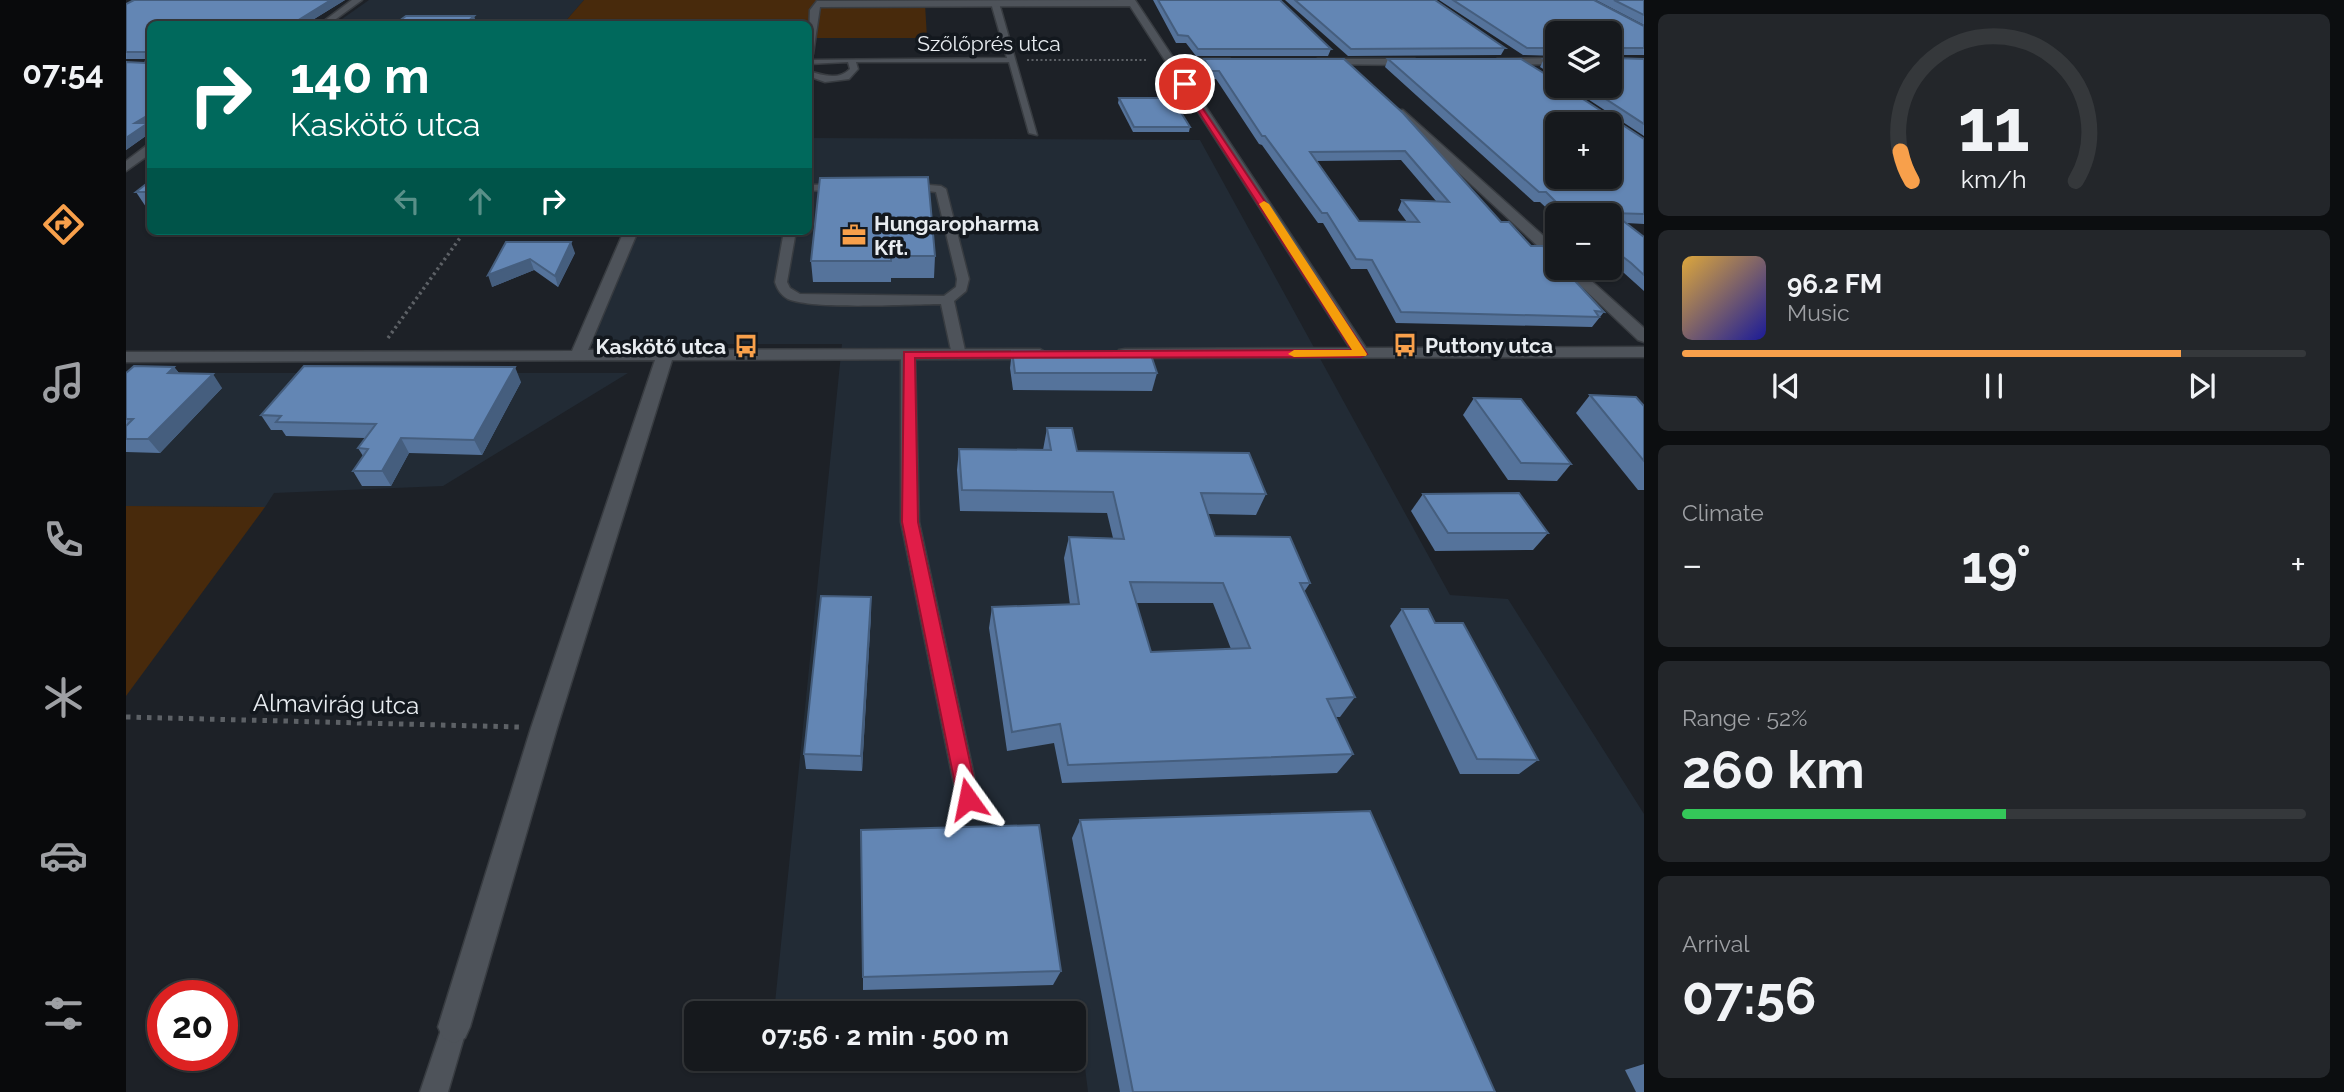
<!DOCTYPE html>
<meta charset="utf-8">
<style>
:root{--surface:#16191d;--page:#23262a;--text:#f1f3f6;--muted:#9ea0a4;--line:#35383b;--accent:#f8a04b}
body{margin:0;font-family:Raleway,sans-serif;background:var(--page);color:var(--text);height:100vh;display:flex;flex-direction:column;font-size:26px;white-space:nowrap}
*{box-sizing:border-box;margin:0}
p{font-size:23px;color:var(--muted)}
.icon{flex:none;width:38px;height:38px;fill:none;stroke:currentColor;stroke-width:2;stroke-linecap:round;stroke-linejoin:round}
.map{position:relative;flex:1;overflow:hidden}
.sheet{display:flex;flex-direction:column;gap:14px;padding:14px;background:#0c0e10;width:700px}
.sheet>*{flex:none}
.top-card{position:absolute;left:21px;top:21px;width:665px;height:214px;border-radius:10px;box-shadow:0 2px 5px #0004,0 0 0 2px var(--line);background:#00695c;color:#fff;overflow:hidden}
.fabs{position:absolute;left:1419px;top:21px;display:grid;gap:14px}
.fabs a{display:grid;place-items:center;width:77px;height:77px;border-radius:10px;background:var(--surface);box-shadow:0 2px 5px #0004,0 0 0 2px var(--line);font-size:35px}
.speed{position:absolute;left:21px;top:980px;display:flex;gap:14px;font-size:35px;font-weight:700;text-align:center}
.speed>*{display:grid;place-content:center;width:91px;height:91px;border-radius:50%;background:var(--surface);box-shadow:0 2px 5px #0004,0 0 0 2px var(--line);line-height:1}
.speed .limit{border:10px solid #d22;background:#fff;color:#111}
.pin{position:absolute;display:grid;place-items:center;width:60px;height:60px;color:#fff;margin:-30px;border:4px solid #fff;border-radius:50%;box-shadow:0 2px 7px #0007}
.me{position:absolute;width:77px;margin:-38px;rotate:348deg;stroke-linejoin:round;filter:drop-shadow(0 0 5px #0008)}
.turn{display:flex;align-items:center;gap:24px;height:147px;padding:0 28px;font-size:32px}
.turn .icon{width:91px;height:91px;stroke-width:2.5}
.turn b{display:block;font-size:49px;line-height:60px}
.lanes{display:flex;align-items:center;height:66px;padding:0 28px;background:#0003;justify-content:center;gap:35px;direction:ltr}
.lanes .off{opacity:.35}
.big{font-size:52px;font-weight:700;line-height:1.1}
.sheet .widget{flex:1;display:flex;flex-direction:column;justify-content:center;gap:10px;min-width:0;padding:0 24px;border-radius:10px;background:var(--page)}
.sheet .dial{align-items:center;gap:0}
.dial svg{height:182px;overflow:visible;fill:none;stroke:var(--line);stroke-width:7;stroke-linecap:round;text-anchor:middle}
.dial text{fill:var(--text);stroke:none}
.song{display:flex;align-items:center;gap:21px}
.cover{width:84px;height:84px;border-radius:10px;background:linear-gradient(135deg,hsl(40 70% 55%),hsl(240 70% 35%))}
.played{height:7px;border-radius:4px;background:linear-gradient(90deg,var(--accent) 80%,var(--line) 80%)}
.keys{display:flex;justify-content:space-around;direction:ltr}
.heat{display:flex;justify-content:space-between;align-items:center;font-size:38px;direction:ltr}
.charge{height:10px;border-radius:5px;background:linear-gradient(90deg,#34c759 52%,var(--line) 0)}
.trip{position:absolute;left:558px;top:1001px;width:402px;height:70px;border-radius:10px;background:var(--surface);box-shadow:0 2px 5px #0004,0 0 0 2px var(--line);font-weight:700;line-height:70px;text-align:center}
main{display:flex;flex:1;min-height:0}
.dock{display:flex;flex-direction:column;width:126px;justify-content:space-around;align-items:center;background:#090a0c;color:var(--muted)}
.dock .icon{width:49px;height:49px}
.dock .selected{color:var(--accent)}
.dock b{font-size:32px;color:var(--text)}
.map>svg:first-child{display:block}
</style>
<main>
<nav class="dock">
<b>07:54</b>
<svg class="icon selected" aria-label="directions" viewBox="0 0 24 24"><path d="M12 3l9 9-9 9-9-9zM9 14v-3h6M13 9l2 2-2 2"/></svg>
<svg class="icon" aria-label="music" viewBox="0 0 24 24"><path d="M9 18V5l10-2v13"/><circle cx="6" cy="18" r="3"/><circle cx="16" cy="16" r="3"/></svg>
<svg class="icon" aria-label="phone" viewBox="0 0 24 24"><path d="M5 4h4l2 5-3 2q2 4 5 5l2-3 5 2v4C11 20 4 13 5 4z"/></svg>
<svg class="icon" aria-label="climate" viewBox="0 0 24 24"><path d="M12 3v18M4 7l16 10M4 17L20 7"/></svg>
<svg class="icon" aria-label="car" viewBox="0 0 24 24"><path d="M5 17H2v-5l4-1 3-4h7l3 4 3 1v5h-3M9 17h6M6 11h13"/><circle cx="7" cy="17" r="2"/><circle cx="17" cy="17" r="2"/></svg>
<svg class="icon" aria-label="filters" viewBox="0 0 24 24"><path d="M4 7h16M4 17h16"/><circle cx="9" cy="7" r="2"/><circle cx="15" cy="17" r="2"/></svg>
</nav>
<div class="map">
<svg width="1518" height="1092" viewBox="0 0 1518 1092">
<rect width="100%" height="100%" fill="#1d2127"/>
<g fill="#222b35">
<polygon points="243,0 458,0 437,24 209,24"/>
<polygon points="683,138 1074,140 1324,595 1382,599 1518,814 1518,1092 962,1092 955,1035 949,1034 948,1013 648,1013 716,344 461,344 513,231 682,231"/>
<polygon points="0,373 502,373 317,486 148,493 139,507 0,506"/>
</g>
<g fill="#482a0c">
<polygon points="458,0 838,0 839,5 799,4 801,38 686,38 683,69 682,24 437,24"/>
<polygon points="0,506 139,507 0,696"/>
</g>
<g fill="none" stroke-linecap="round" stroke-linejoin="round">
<g stroke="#383c41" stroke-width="3">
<g id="service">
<path d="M869,1l4,2 38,132 -8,-2 -20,-71h-153l2,7 -9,10 -24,3 -17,-6v-5c15,4 30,10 42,-2l-2,-7 -39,2v-4l198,-2 -16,-55z"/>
<path d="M780,183l35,3 5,3 23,90 -3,12 -12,10 12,54 -2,3 -5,1 -7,-4 -11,-51c-33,0 -127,6 -153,-5 -7,-4 -11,-10 -13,-17l9,-51h12l-9,51 3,6 10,6 144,2 12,-9 1,-8 -21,-87 -34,-4v-4z"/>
<polygon points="721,184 721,188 717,189 682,191 682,185"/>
<polygon points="782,351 789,355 793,522 853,799 850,806 842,810 834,806 831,799 775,522 775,355"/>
<polygon points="328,1014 337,1018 341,1027 322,1092 294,1092 319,1018"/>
</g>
</g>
<g stroke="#383c41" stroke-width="3">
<g id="minor">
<polygon points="226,0 236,0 203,24 194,24"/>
<polygon points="1009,0 1048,59 1104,59 1109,62 1104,65 1052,65 1240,348 1518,347 1518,357 993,358 991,354 993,350 999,349 1224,348 1004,6 694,7 687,54 682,57 684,10 691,1"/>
<polygon points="1432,58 1432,64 1371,65 1366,62 1371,59"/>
<polygon points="1192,59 1289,59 1294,62 1289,65 1188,64 1188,60"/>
<polygon points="1269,110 1277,110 1432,249 1432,261 1427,260 1269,114"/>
<polygon points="20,146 24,146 24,154 0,171 0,161"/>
<polygon points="498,231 512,231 462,350 914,349 922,354 914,359 546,360 431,728 344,1027 339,1038 328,1043 317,1038 312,1027 405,728 529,360 0,362 0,352 446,351"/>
<polygon points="1436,268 1451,268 1518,328 1518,342 1512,340"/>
</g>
</g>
<polyline stroke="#5d6166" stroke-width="2" stroke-dasharray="2 2.5" stroke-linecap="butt" points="901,60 1022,60"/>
<polyline stroke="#5d6166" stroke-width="3.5" stroke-dasharray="2.5 3.5" stroke-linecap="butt" points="262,338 339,231"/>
<polyline stroke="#5d6166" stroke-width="5" stroke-dasharray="4.5 6" stroke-linecap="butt" points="0,717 393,727"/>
<use href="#service" fill="#4e535a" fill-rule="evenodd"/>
<use href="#minor" fill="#4e535a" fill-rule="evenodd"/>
</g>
<g fill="#55739b" fill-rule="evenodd">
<polygon points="8,0 219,0 180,24 24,24 24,133 0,150 21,59 0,59 0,4"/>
<polygon points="1027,0 1154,0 1205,49 1202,56 1070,56 1060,43 1050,43"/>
<polygon points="1159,0 1309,0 1379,48 1375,55 1222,56"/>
<polygon points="1313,0 1468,0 1518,26 1518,55 1487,55 1487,58 1518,59 1518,136 1442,86 1484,86 1432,33 1432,56 1397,55"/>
<polygon points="1470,0 1518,0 1518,25"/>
<polygon points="1432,58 1432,78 1414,67 1418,59"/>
<path d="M1078,59h140l157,163 30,24 73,66 -12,15 -196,-4 -29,-54h-16l-28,-46h-5l-56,-78 -3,-1 -43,-65h-7l-7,-11zM1275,160l35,41 -34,-1 -4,10 9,12 -48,-1 -42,-60z"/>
<polygon points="1262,59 1518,139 1518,224 1500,223 1518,237 1518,291 1498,273 1484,262 1484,215 1432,215 1432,219 1414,202 1408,202 1259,67"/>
<polygon points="993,98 1064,127 1063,132 1007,132 992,103"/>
<polygon points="694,178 809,256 808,278 765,278 765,282 687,282 685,261"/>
<polygon points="24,181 24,207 20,207 10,192"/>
<polygon points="380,242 449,253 432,287 408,270 366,287"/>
<polygon points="886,351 1031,373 1026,391 887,390 884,368"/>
<polygon points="48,367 53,373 96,388 34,453 0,452 0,373"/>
<polygon points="395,382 356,455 283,453 265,486 236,486 227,471 237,456 232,448 239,438 160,436 156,430 145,430 135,415"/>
<polygon points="1464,395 1518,406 1518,490 1512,490 1450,413"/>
<polygon points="1348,398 1445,464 1431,481 1382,480 1337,415"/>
<path d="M921,428l30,23 189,43 -10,21 -48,-1 7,22 95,47 -6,9 51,105 -15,20h-4l17,37 -16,19 -275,10 -8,-40 -47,8 -18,-123 3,-21 78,-2 -6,-47 5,-21 44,1 -6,-25 -147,-2 -3,-41 2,-21 84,1zM1010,603h77l18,46 -80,3z"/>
<polygon points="1297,494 1422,533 1407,550 1309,551 1285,511"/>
<polygon points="745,597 745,614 736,771 680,769 678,754"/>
<polygon points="1276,609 1309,623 1412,760 1393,774 1334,774 1264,626"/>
<polygon points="954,820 1369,1092 994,1092 946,838"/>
<polygon points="935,971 927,985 737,990 737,977"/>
<polygon points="1518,1064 1518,1092 1510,1092 1499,1070"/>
</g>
<g fill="#455e7e">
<polygon points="205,0 219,0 180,24 166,24"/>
<polygon points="348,16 351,24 339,24"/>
<polygon points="24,114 24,133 0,150 0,138 9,123"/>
<polygon points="445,242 449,253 432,287 429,276"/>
<polygon points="404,259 408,270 366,287 362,275"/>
<polygon points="48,367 59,380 42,373"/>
<polygon points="389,367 395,382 356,455 348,440"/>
<polygon points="87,374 96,388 34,453 22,439"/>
<polygon points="275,438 283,453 265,486 256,471"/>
<polygon points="745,597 745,614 736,771 735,756"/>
</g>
<g fill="#6386b4" stroke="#455e7e" stroke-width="2" fill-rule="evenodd">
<polygon points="8,0 205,0 166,24 24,24 24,114 9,123 22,123 0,138 0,62 19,63 22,54 20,52 0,52 0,4"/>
<polygon points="1032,0 1154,0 1205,49 1072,49 1062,36 1052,35"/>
<polygon points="1169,0 1309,0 1379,48 1225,49"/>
<polygon points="1327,0 1468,0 1518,26 1518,48 1489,48 1486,50 1487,58 1518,59 1518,124 1460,86 1484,86 1484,33 1432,33 1432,48 1401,48"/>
<polygon points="1488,0 1518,0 1518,15"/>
<polygon points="280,16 348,16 339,24 269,24"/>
<polygon points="1432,58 1432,67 1418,59"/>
<path d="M1078,59h140l59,54 98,109h8l22,24h12l15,16v6h5l41,44 -9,-1 4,6 -198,-5 -29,-52 -16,-1 -29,-46h-5l-57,-77h-3l-43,-65h-8zM1279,151l44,51 -47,-2 17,22 -60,-1 -49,-69z"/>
<path d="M1262,59h133l37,23v4h5l81,53v75l-31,-1 31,24v38l-13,-12 -21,-16v-32h-41l-23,-23h-7zM1432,124h52v53h-52z"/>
<polygon points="993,98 1046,98 1064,127 1008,127"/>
<polygon points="802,177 809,256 765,256 765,261 685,261 694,178"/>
<polygon points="24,181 24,192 10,192"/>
<polygon points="380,242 445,242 429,276 404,259 362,275"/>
<polygon points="886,351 1024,352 1031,373 889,373"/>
<polygon points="8,366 48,367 42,373 87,374 22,439 0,439 0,426 7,419 0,419 0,373"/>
<polygon points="178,366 389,367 348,440 275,438 256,471 227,471 242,449 232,448 250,424 150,422 155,416 135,415"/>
<polygon points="1464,395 1510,397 1518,406 1518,461"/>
<polygon points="1348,398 1395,399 1445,464 1395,463"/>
<path d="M921,428h25l5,23 172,2 17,41 -65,-1 14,43 75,1 20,46h-10l55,114 -28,2 26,55 -285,11 -8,-41 -48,8 -20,-125 87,-3 -10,-67 55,2 -11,-47 -151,-2 -3,-41 92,1zM1004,582l93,1 27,65 -99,4z"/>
<polygon points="1393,493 1422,533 1322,533 1297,494"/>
<polygon points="695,596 745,597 735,756 678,754"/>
<polygon points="1276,609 1302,609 1309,623 1337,623 1412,760 1351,759"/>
<polygon points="1244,811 1369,1092 1007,1092 954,820"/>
<polygon points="913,825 935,971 737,977 735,830"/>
</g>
<polygon fill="#e11d48" stroke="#92132f" stroke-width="2" points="1059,82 1241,354 1235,357 789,358 792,522 852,799 849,805 842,808 835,805 832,799 776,522 778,352 1226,350 1055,84"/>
<polygon fill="#f59e0b" points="1138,201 1143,204 1241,354 1240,356 1168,357 1162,354 1168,350 1226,350 1133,204"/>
<defs>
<g id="office-bare" transform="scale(1.89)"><path d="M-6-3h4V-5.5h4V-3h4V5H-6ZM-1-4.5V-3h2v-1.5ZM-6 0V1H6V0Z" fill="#f8a04b" stroke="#13181e" stroke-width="2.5" paint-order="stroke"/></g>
<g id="bus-bare" transform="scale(1.89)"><path d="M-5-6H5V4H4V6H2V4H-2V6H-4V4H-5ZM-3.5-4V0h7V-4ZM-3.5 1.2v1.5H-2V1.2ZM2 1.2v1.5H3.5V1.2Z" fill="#f8a04b" stroke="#13181e" stroke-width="2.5" paint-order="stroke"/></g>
</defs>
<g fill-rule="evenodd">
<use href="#office-bare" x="728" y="235"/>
<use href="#bus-bare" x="1279" y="345"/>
<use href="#bus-bare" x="620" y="346"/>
</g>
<g text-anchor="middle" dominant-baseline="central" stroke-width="7" stroke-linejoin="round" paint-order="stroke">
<g font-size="21" fill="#e8ecf0" stroke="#13181e">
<text x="863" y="43">Szőlőprés utca</text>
</g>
<g font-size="21" font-weight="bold" fill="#e8ecf0" stroke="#13181e" text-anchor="start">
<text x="748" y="223">Hungaropharma<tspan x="748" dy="24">Kft.</tspan></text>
<text x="1299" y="345">Puttony utca</text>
<text x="600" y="346" text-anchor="end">Kaskötő utca</text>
</g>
<g font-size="24" fill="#e8ecf0" stroke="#13181e">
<text transform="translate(210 704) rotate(1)">Almavirág utca</text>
</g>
</g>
</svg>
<div class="fabs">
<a><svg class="icon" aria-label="layers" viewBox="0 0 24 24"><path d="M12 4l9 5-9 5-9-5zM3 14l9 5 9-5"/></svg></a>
<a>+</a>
<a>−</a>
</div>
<div class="speed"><div class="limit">20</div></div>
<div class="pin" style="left:1059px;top:84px;background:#d93025"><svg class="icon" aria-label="arrive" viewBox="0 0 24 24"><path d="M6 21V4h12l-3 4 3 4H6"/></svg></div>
<svg class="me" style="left:842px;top:799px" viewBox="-20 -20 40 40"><path d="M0-17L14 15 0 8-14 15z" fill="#e11d48" stroke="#fff" stroke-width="4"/></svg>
<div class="trip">07:56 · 2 min · 500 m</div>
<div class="top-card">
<div class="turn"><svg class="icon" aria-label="right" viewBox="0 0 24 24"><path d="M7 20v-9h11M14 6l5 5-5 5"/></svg><div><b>140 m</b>Kaskötő utca</div></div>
<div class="lanes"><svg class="icon off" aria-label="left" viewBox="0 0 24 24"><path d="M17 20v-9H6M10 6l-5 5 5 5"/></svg><svg class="icon off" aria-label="ahead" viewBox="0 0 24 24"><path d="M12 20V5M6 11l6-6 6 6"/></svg><svg class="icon" aria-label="right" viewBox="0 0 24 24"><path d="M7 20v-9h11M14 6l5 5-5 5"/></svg></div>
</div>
</div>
<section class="sheet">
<div class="widget dial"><svg viewBox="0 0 100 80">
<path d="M14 69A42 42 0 1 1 86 69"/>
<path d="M14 69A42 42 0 0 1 9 56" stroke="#f8a04b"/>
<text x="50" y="56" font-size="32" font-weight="700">11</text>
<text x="50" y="72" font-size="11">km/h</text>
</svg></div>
<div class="widget">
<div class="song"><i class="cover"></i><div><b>96.2 FM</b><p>Music</p></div></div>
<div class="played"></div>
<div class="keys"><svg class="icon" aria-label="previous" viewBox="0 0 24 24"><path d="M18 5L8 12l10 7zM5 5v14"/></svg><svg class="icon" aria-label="pause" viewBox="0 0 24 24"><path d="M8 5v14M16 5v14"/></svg><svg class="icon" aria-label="next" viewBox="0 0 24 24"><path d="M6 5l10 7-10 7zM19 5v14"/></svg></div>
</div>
<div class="widget"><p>Climate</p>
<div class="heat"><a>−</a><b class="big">19°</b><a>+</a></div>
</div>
<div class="widget"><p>Range · 52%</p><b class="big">260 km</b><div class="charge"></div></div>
<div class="widget"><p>Arrival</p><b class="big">07:56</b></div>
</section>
</main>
